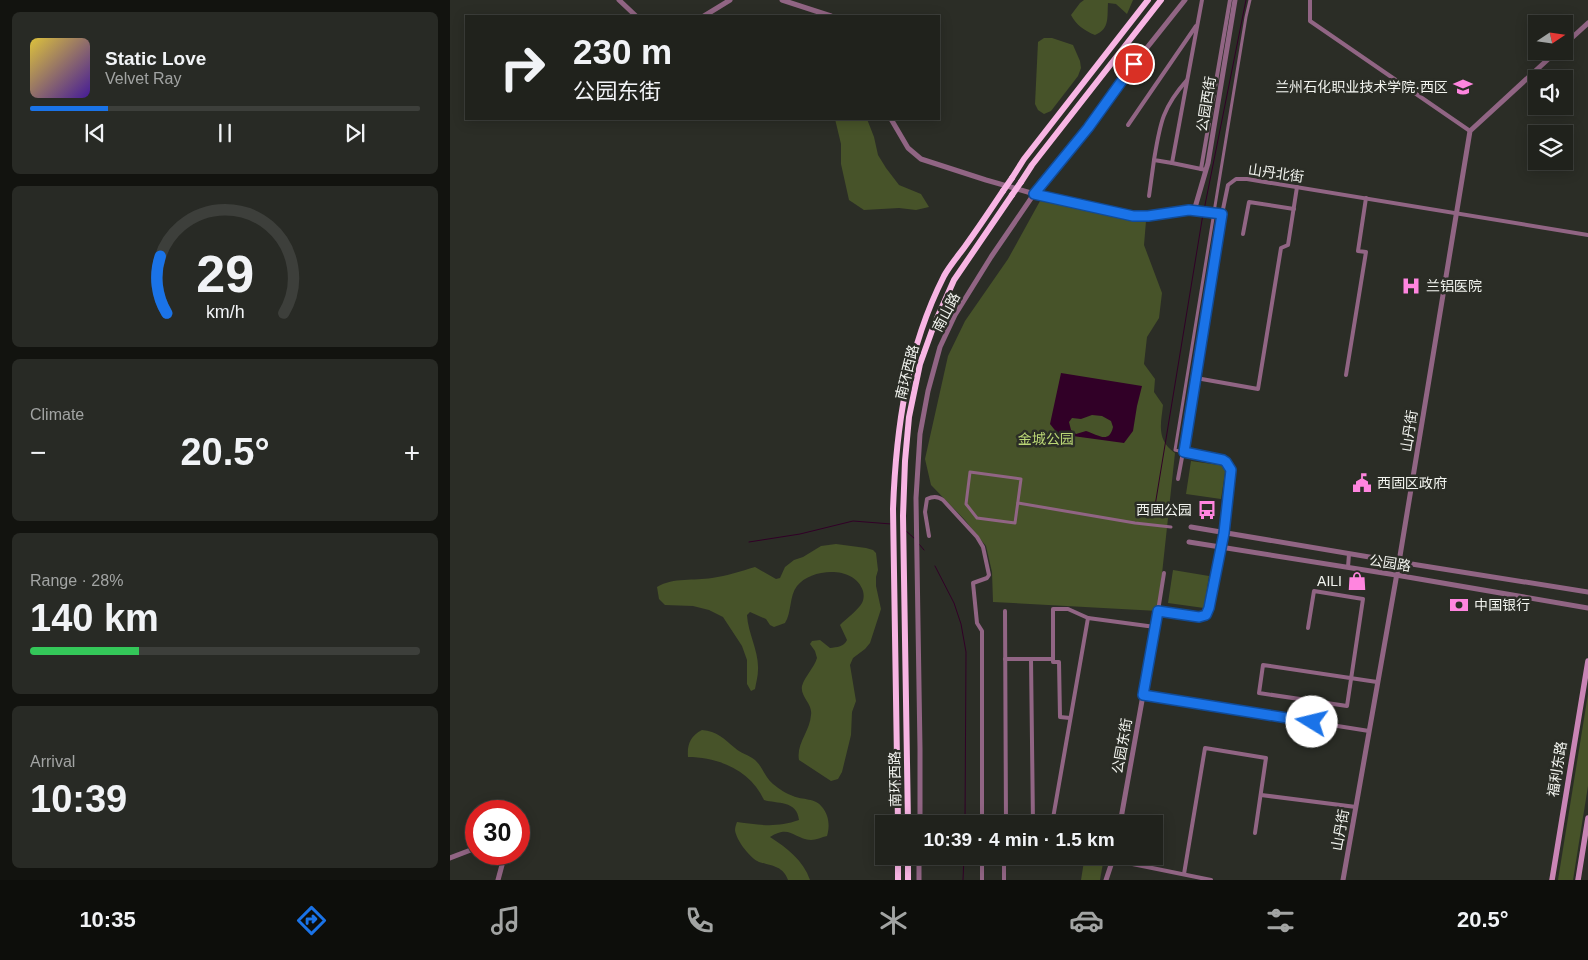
<!DOCTYPE html>
<meta charset="utf-8">
<style>
:root{--surface:#20221c;--page:#282a25;--text:#f1f3f6;--muted:#a2a4a3;--line:#3d3f3b;--accent:#1a73e8}
body{margin:0;font-family:Helvetica,"Noto Sans SC",sans-serif;background:var(--page);color:var(--text);height:100vh;display:flex;flex-direction:column;font-size:19px;white-space:nowrap}
*{box-sizing:border-box;margin:0}
p{font-size:16px;color:var(--muted)}
.icon{flex:none;width:28px;height:28px;fill:none;stroke:currentColor;stroke-width:2;stroke-linecap:round;stroke-linejoin:round}
.map{position:relative;flex:1;overflow:hidden}
.drawer{display:flex;flex-direction:column;gap:12px;padding:12px;background:#12130f;width:450px}
.drawer>*{flex:none}
.hud{position:absolute;left:15px;top:15px;width:475px;height:105px;border-radius:0px;box-shadow:0 2px 12px #0003,0 0 0 1px var(--line);background:#20221c;color:var(--text);overflow:hidden}
.needle{width:32px;rotate:77deg}
.tools{position:absolute;left:1078px;top:15px;display:grid;gap:10px}
.tools a{display:grid;place-items:center;width:45px;height:45px;border-radius:0px;background:var(--surface);box-shadow:0 2px 12px #0003,0 0 0 1px var(--line);font-size:25px}
.speed{position:absolute;left:15px;top:800px;display:flex;gap:10px;font-size:25px;font-weight:700;text-align:center}
.speed>*{display:grid;place-content:center;width:65px;height:65px;border-radius:50%;background:var(--surface);box-shadow:0 2px 12px #0003,0 0 0 1px var(--line);line-height:1}
.speed .limit{border:8px solid #d22;background:#fff;color:#111}
.pin{position:absolute;display:grid;place-items:center;width:42px;height:42px;color:#fff;margin:-21px;border:2px solid #fff;border-radius:50%;box-shadow:0 1px 5px #0007}
.me{position:absolute;width:55px;margin:-28px;rotate:279deg;stroke-linejoin:round;filter:drop-shadow(0 0 4px #0008)}
.turn{display:flex;align-items:center;gap:18px;height:105px;padding:0 25px;font-size:22px}
.turn .icon{width:65px;height:65px;stroke-width:2.5}
.turn b{display:block;font-size:35px;line-height:42px}
.big{font-size:38px;font-weight:800;line-height:1.1}
.drawer .widget{flex:1;display:flex;flex-direction:column;justify-content:center;gap:8px;min-width:0;padding:0 18px;border-radius:8px;background:var(--page)}
.drawer .dial{align-items:center;gap:0}
.dial svg{height:130px;overflow:visible;fill:none;stroke:var(--line);stroke-width:7;stroke-linecap:round;text-anchor:middle}
.dial text{fill:var(--text);stroke:none}
.song{display:flex;align-items:center;gap:15px}
.cover{width:60px;height:60px;border-radius:8px;background:linear-gradient(135deg,hsl(50 70% 55%),hsl(260 70% 35%))}
.played{height:5px;border-radius:2px;background:linear-gradient(90deg,var(--accent) 20%,var(--line) 20%)}
.keys{display:flex;justify-content:space-around;direction:ltr}
.heat{display:flex;justify-content:space-between;align-items:center;font-size:28px;direction:ltr}
.charge{height:8px;border-radius:4px;background:linear-gradient(90deg,#34c759 28%,var(--line) 0)}
.trip{position:absolute;left:425px;top:815px;width:288px;height:50px;border-radius:0px;background:var(--surface);box-shadow:0 2px 12px #0003,0 0 0 1px var(--line);font-weight:800;line-height:50px;text-align:center}
.tabs{display:flex;height:80px;justify-content:space-around;align-items:center;background:#0d0e0b;color:var(--muted)}
.tabs .icon{width:35px;height:35px}
.tabs .active{color:var(--accent)}
.tabs b{font-size:22px;color:var(--text)}
main{display:flex;flex:1;min-height:0}
.map>svg:first-child{display:block}
</style>
<main>
<section class="drawer">
<div class="widget">
<div class="song"><i class="cover"></i><div><b>Static Love</b><p>Velvet Ray</p></div></div>
<div class="played"></div>
<div class="keys"><svg class="icon" aria-label="previous" viewBox="0 0 24 24"><path d="M18 5L8 12l10 7zM5 5v14"/></svg><svg class="icon" aria-label="pause" viewBox="0 0 24 24"><path d="M8 5v14M16 5v14"/></svg><svg class="icon" aria-label="next" viewBox="0 0 24 24"><path d="M6 5l10 7-10 7zM19 5v14"/></svg></div>
</div>
<div class="widget dial"><svg viewBox="0 0 100 80">
<path d="M14 69A42 42 0 1 1 86 69"/>
<path d="M14 69A42 42 0 0 1 10 34" stroke="#1a73e8"/>
<text x="50" y="56" font-size="32" font-weight="700">29</text>
<text x="50" y="72" font-size="11">km/h</text>
</svg></div>
<div class="widget"><p>Climate</p>
<div class="heat"><a>−</a><b class="big">20.5°</b><a>+</a></div>
</div>
<div class="widget"><p>Range · 28%</p><b class="big">140 km</b><div class="charge"></div></div>
<div class="widget"><p>Arrival</p><b class="big">10:39</b></div>
</section>
<div class="map">
<svg width="1138" height="880" viewBox="0 0 1138 880">
<rect width="100%" height="100%" fill="#2b2d26"/>
<g fill="#475329">
<path d="M634,0h49l-6,14 -11,-10 -8,-1c-1,14 2,26 -13,32 -10,-4 -19,-10 -24,-20l9,-12z"/>
<polygon points="594,38 602,38 623,45 630,61 631,68 628,76 601,111 594,114 588,110 585,104 588,42"/>
<polygon points="385,119 417,119 424,137 428,155 436,168 449,185 471,194 479,207 466,210 449,208 414,210 399,200 391,164 391,144"/>
<path d="M590,201l106,20 -2,24 18,48 -3,25 -12,19 -3,27 11,15 -1,13 9,13c-2,19 -7,35 12,48l-17,158 -165,-9 -1,-30 -6,-26 -22,-27 -33,-34 -6,-26 23,-103 17,-35 43,-62z"/>
<polygon points="741,461 776,466 771,499 736,494"/>
<path d="M386,544l30,4 7,2 3,3 2,17 -2,7v9l5,23 -11,34 -5,6 -12,9 -3,7 6,36 -4,11 -1,23 -9,37 -4,7 -7,2 -32,-21c-3,-16 11,-29 12,-45 2,-11 -11,-18 -9,-29 3,-10 12,-18 15,-28l-2,-7 -5,-7 2,-3 8,-1 10,8c7,-1 14,-1 17,-8l-7,-15c6,-6 18,-15 22,-22 2,-4 2,-8 1,-12 -8,-26 -52,-23 -66,-5 -8,10 -5,26 -12,37l-11,4 -4,-2 -4,-6 -16,-7 -3,3c1,19 12,36 11,55 0,6 -2,13 -3,19l-4,2 -4,-7v-24l-5,-14 -19,-29 -14,-7 -16,-4 -28,-1 -6,-6 -2,-12c17,-10 37,-6 55,-9 15,-2 29,-7 43,-11l21,12 4,-1 5,-11 9,-7 9,-3 18,-11z"/>
<polygon points="723,570 759,576 754,608 718,603"/>
<polygon points="1138,694 1138,786 1123,880 1108,880"/>
<path d="M252,730c15,1 22,9 33,18 5,5 14,7 20,12 7,6 10,17 18,24 6,5 14,10 20,12 9,4 23,2 29,11 7,8 8,19 5,29 -5,1 -11,4 -16,4 -17,-1 -21,-16 -41,-3 17,11 33,23 40,43h-22c-5,-14 -16,-14 -29,-18 -9,-4 -23,-22 -24,-32 0,-3 1,-5 2,-8 23,3 39,6 62,-2 -2,-20 -22,-16 -35,-20 -13,-29 -45,-43 -76,-43 -1,-12 2,-21 14,-27z"/>
<polygon points="634,861 653,863 650,880 631,880"/>
</g>
<path fill="#310027" fill-rule="evenodd" d="M611,373l81,13 -5,20 -4,25 -9,12 -66,-9 -8,-10zM642,415l10,1 9,5 2,6c-4,18 -16,7 -27,4l-10,3 -5,-4 -2,-8 3,-4 9,1z"/>
<g fill="none" stroke-linecap="round" stroke-linejoin="round">
<g stroke="#310027" stroke-width="1">
<polyline points="754,210 796,0"/>
<polyline points="704,512 753,214"/>
<polyline points="455,530 465,539"/>
<polyline points="299,542 350,534 403,521 441,524"/>
<polyline points="469,544 474,550"/>
<polyline points="485,566 504,603 511,624 516,652 515,824"/>
<polyline points="513,880 514,856"/>
</g>
<g stroke="#916584" stroke-width="3">
<polyline points="733,452 725,450 796,17 800,0"/>
<polygon points="520,472 571,479 565,523 527,518 516,504"/>
<polyline points="568,503 685,523 721,527"/>
</g>
<g stroke="#916584" stroke-width="4">
<polyline points="752,0 722,163 756,170"/>
<polyline points="860,0 860,21 1020,131"/>
<polyline points="678,125 746,26"/>
<path d="M722,163l-18,-3c6,-36 8,-52 33,-80"/>
<polyline points="751,169 780,0"/>
<polyline points="699,196 704,160"/>
<polyline points="772,214 778,185 786,179 797,179 1138,235"/>
<polyline points="793,234 799,202 844,209"/>
<polyline points="896,375 916,252 908,251 916,198"/>
<polyline points="746,378 808,389 831,248 838,245 847,187"/>
<polyline points="728,479 733,452"/>
<path d="M479,536l-4,-24 2,-13c6,-3 11,-3 16,1l34,37 6,10 6,28 -2,3 -14,5 4,40 5,8v193"/>
<polyline points="898,567 899,554"/>
<polyline points="555,611 556,824"/>
<polyline points="708,611 714,573"/>
<polyline points="858,628 864,591 913,599 897,706 809,693 813,665 927,682"/>
<polyline points="555,659 603,659"/>
<polyline points="581,659 583,824"/>
<polyline points="693,695 919,731"/>
<polyline points="620,718 610,717 609,662 603,662 603,609 618,609 638,618 705,627"/>
<polyline points="811,795 906,807"/>
<polyline points="602,824 638,618"/>
<polyline points="643,856 761,880"/>
<polyline points="734,874 755,748 816,758 805,833"/>
<polyline points="532,880 532,856"/>
<polyline points="554,880 554,856"/>
</g>
<g stroke="#916584" stroke-width="5">
<polyline points="169,0 186,16"/>
<polyline points="332,0 381,16"/>
<polyline points="254,16 280,0"/>
<polyline points="1114,45 1138,23"/>
<polyline points="441,119 458,148 471,159 536,180 602,199 683,216 698,216 739,210 772,214 733,452 773,460 776,462 781,470 772,548 759,608 756,615 749,617 708,611 670,824"/>
<polyline points="744,211 758,163 785,0"/>
<polyline points="741,527 949,562 1138,592"/>
<polyline points="739,542 946,575 1138,608"/>
<polyline points="470,824 470,749 466,498 470,434 478,391 490,347 505,315 541,257 584,194 638,128 684,64 735,0"/>
<polyline points="46,854 52,865 48,880"/>
<polyline points="0,858 26,848"/>
<polyline points="469,880 469,856"/>
<polyline points="656,880 664,856"/>
<polyline points="893,880 949,562 1020,131 1107,51"/>
</g>
<g stroke="#ca85b6" stroke-width="5.5">
<polyline points="1102,880 1138,661"/>
<polyline points="1128,880 1138,818"/>
</g>
<g stroke="#f8b5e4" stroke-width="6">
<polyline points="562,178 574,159 698,0"/>
<polyline points="571,182 582,165 711,0"/>
<path d="M448,824l-5,-315c3,-81 14,-160 51,-233 6,-11 15,-21 22,-31 13,-18 25,-36 37,-54"/>
<polyline points="458,824 453,516 455,461 459,417 470,364 484,325 504,280 562,195"/>
<polyline points="448,856 448,880"/>
<polyline points="458,856 458,880"/>
</g>
<g stroke="#f8b5e4" stroke-width="6">
<polyline points="553,191 562,178"/>
<polyline points="562,195 571,182"/>
</g>
</g>
<g fill="none" stroke-linecap="round" stroke-linejoin="round">
<g stroke="#114b97" stroke-width="12">
<polyline id="route" points="684,64 638,128 584,194 683,216 698,216 739,210 772,214 734,452 773,460 776,462 781,470 774,533 759,608 756,615 749,617 708,611 693,695 862,722"/>
</g>
<use href="#route" stroke="#1a73e8" stroke-width="9"/>
</g>
<defs>
<g id="university-bare" transform="scale(1.5)"><path d="M0-5L7-2L0 1L-7-2ZM-4 1L0 2.5L4 1V4Q0 6-4 4Z" fill="#ff85df" stroke="#2b2d26" stroke-width="2.5" paint-order="stroke"/></g>
<g id="hospital-bare" transform="scale(1.5)"><path d="M-5-5h3v3.5h4V-5h3V5h-3V1.5h-4V5h-3Z" fill="#ff85df" stroke="#2b2d26" stroke-width="2.5" paint-order="stroke"/></g>
<g id="civic-bare" transform="scale(1.5)"><path d="M-.6-6.5H3V-4.5H.6V-3L4-1V1h2V6H-6V1h2V-1L-.6-3ZM-1.2 2.5V6h2.4V2.5Z" fill="#ff85df" stroke="#2b2d26" stroke-width="2.5" paint-order="stroke"/></g>
<g id="bus-bare" transform="scale(1.5)"><path d="M-5-6H5V4H4V6H2V4H-2V6H-4V4H-5ZM-3.5-4V0h7V-4ZM-3.5 1.2v1.5H-2V1.2ZM2 1.2v1.5H3.5V1.2Z" fill="#ff85df" stroke="#2b2d26" stroke-width="2.5" paint-order="stroke"/></g>
<g id="shop-bare" transform="scale(1.5)"><path d="M-5-2.5h2.3a2.7 3.5 0 0 1 5.4 0H5L5.5 6h-11ZM-1.5-2.5h3a1.5 2.3 0 0 0-3 0Z" fill="#ff85df" stroke="#2b2d26" stroke-width="2.5" paint-order="stroke"/></g>
<g id="bank-bare" transform="scale(1.5)"><path d="M-6-4H6V4H-6ZM0-2.3a2.3 2.3 0 1 0 0 4.6a2.3 2.3 0 1 0 0-4.6Z" fill="#ff85df" stroke="#2b2d26" stroke-width="2.5" paint-order="stroke"/></g>
</defs>
<g fill-rule="evenodd">
<use href="#university-bare" x="1013" y="87"/>
<use href="#hospital-bare" x="961" y="286"/>
<use href="#civic-bare" x="912" y="483"/>
<use href="#bus-bare" x="757" y="510"/>
<use href="#shop-bare" x="907" y="581"/>
<use href="#bank-bare" x="1009" y="605"/>
</g>
<g text-anchor="middle" dominant-baseline="central" stroke-width="5" stroke-linejoin="round" paint-order="stroke">
<g font-size="14" fill="#f2f4ef" stroke="#2b2d26" text-anchor="end">
<text x="998" y="87">兰州石化职业技术学院·西区</text>
<text x="976" y="286" text-anchor="start">兰铝医院</text>
<text x="927" y="483" text-anchor="start">西固区政府</text>
<text x="742" y="510">西固公园</text>
<text x="892" y="581">AILI</text>
<text x="1024" y="605" text-anchor="start">中国银行</text>
</g>
<g font-size="14" fill="#f2f4ef" stroke="#2b2d26">
<text transform="translate(756 104) rotate(-81)">公园西街</text>
<text transform="translate(826 173) rotate(8)">山丹北街</text>
<text transform="translate(496 312) rotate(-62)">南山路</text>
<text transform="translate(457 372) rotate(-76)">南环西路</text>
<text transform="translate(959 431) rotate(-81)">山丹街</text>
<text transform="translate(940 563) rotate(9)">公园路</text>
<text transform="translate(672 746) rotate(-80)">公园东街</text>
<text transform="translate(1107 769) rotate(-81)">福利东路</text>
<text transform="translate(445 779) rotate(-91)">南环西路</text>
<text transform="translate(890 830) rotate(-80)">山丹街</text>
</g>
<g font-size="14" fill="#bad675" stroke="#2b2d26">
<text x="596" y="439">金城公园</text>
</g>
</g>
</svg>
<div class="tools">
<a><svg class="needle" viewBox="-14 -14 28 28"><path d="M0-13l5 13h-10z" fill="#e53935"/><path d="M0 13l5-13h-10z" fill="#a2a4a3"/></svg></a>
<a><svg class="icon" aria-label="sound" viewBox="0 0 24 24"><path d="M4 9h4l5-4v14l-5-4H4zM17 9q2 3 0 6"/></svg></a>
<a><svg class="icon" aria-label="layers" viewBox="0 0 24 24"><path d="M12 4l9 5-9 5-9-5zM3 14l9 5 9-5"/></svg></a>
</div>
<div class="speed"><div class="limit">30</div></div>
<div class="pin" style="left:684px;top:64px;background:#d93025"><svg class="icon" aria-label="arrive" viewBox="0 0 24 24"><path d="M6 21V4h12l-3 4 3 4H6"/></svg></div>
<svg class="me" style="left:862px;top:722px" viewBox="-20 -20 40 40"><circle r="19" fill="#fff"/><path d="M0-13L10 11 0 6-10 11z" fill="#1a73e8"/></svg>
<div class="trip">10:39 · 4 min · 1.5 km</div>
<div class="hud">
<div class="turn"><svg class="icon" aria-label="right" viewBox="0 0 24 24"><path d="M7 20v-9h11M14 6l5 5-5 5"/></svg><div><b>230 m</b>公园东街</div></div>
</div>
</div>
</main>
<nav class="tabs">
<b>10:35</b>
<svg class="icon active" aria-label="directions" viewBox="0 0 24 24"><path d="M12 3l9 9-9 9-9-9zM9 14v-3h6M13 9l2 2-2 2"/></svg>
<svg class="icon" aria-label="music" viewBox="0 0 24 24"><path d="M9 18V5l10-2v13"/><circle cx="6" cy="18" r="3"/><circle cx="16" cy="16" r="3"/></svg>
<svg class="icon" aria-label="phone" viewBox="0 0 24 24"><path d="M5 4h4l2 5-3 2q2 4 5 5l2-3 5 2v4C11 20 4 13 5 4z"/></svg>
<svg class="icon" aria-label="climate" viewBox="0 0 24 24"><path d="M12 3v18M4 7l16 10M4 17L20 7"/></svg>
<svg class="icon" aria-label="car" viewBox="0 0 24 24"><path d="M5 17H2v-5l4-1 3-4h7l3 4 3 1v5h-3M9 17h6M6 11h13"/><circle cx="7" cy="17" r="2"/><circle cx="17" cy="17" r="2"/></svg>
<svg class="icon" aria-label="filters" viewBox="0 0 24 24"><path d="M4 7h16M4 17h16"/><circle cx="9" cy="7" r="2"/><circle cx="15" cy="17" r="2"/></svg>
<b>20.5°</b>
</nav>
